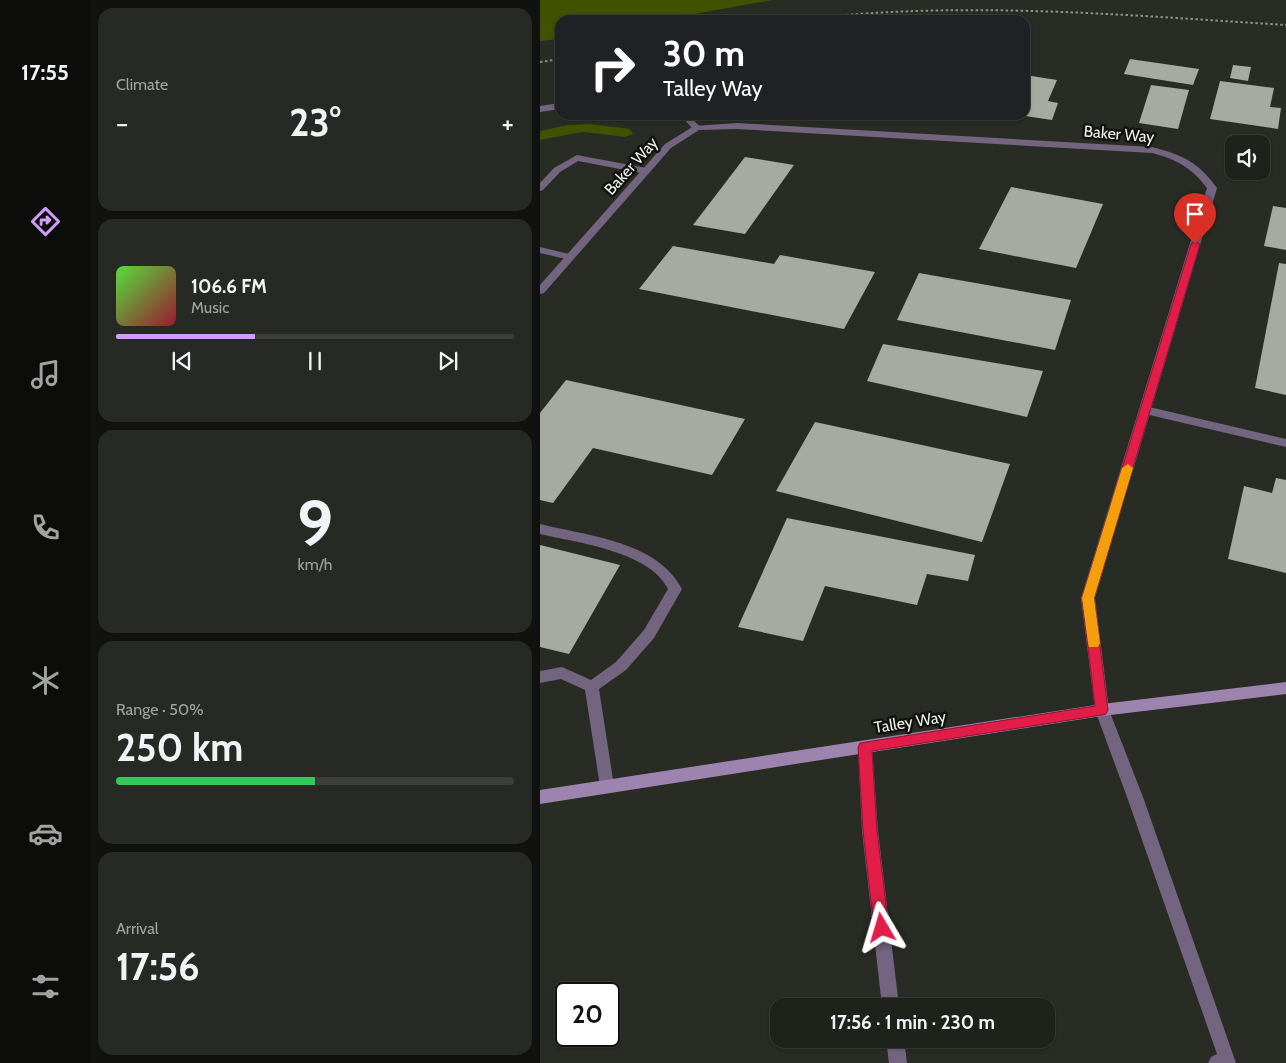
<!DOCTYPE html>
<meta charset="utf-8">
<style>
:root{--surface:#1f211b;--page:#272924;--text:#f1f3f6;--muted:#a1a3a3;--line:#3c3e3a;--accent:#d39cfc}
body{margin:0;font-family:Cabin,sans-serif;background:var(--page);color:var(--text);height:100vh;display:flex;flex-direction:column;font-size:19px;white-space:nowrap}
*{box-sizing:border-box;margin:0}
p{font-size:16px;color:var(--muted)}
.icon{flex:none;width:28px;height:28px;fill:none;stroke:currentColor;stroke-width:2;stroke-linecap:round;stroke-linejoin:round}
.map{position:relative;flex:1;overflow:hidden}
.drawer{display:flex;flex-direction:column;gap:8px;padding:8px;background:#11120f;width:450px}
.drawer>*{flex:none}
.hud{position:absolute;left:15px;top:15px;width:475px;height:105px;border-radius:15px;box-shadow:0 1px 4px #0004,0 0 0 1px var(--line);background:#202124;color:#fff;overflow:hidden}
.buttons{position:absolute;left:685px;top:135px;display:grid;gap:10px}
.buttons a{display:grid;place-items:center;width:45px;height:45px;border-radius:10px;background:var(--surface);box-shadow:0 1px 4px #0004,0 0 0 1px var(--line);font-size:25px}
.speed{position:absolute;left:15px;top:982px;display:flex;gap:10px;font-size:25px;font-weight:700;text-align:center}
.speed>*{display:grid;place-content:center;width:65px;height:65px;border-radius:50%;background:var(--surface);box-shadow:0 1px 4px #0004,0 0 0 1px var(--line);line-height:1}
.speed .limit{border:2px solid #111;border-radius:8px;background:#fff;color:#111}
.pin{position:absolute;display:grid;place-items:center;width:42px;height:42px;color:#fff;margin:-51px -21px;border-radius:50% 50% 50% 0;rotate:-45deg;box-shadow:0 0 5px #0007}
.pin .icon{rotate:45deg}
.me{position:absolute;width:55px;margin:-28px;rotate:353deg;stroke-linejoin:round;filter:drop-shadow(0 0 4px #0008)}
.turn{display:flex;align-items:center;gap:18px;height:105px;padding:0 25px;font-size:22px}
.turn .icon{width:65px;height:65px;stroke-width:2.5}
.turn b{display:block;font-size:35px;line-height:42px}
.big{font-size:38px;font-weight:800;line-height:1.1}
.drawer .widget{flex:1;display:flex;flex-direction:column;justify-content:center;gap:8px;min-width:0;padding:0 18px;border-radius:15px;background:var(--page)}
.drawer .dial{align-items:center;gap:0}
.dial b{font-size:65px;line-height:1}
.song{display:flex;align-items:center;gap:15px}
.cover{width:60px;height:60px;border-radius:8px;background:linear-gradient(135deg,hsl(110 70% 55%),hsl(350 70% 35%))}
.played{height:5px;border-radius:2px;background:linear-gradient(90deg,var(--accent) 35%,var(--line) 35%)}
.keys{display:flex;justify-content:space-around;direction:ltr}
.heat{display:flex;justify-content:space-between;align-items:center;font-size:28px;direction:ltr}
.charge{height:8px;border-radius:4px;background:linear-gradient(90deg,#34c759 50%,var(--line) 0)}
.trip{position:absolute;left:230px;top:998px;width:285px;height:50px;border-radius:15px;background:var(--surface);box-shadow:0 1px 4px #0004,0 0 0 1px var(--line);font-weight:800;line-height:50px;text-align:center}
main{display:flex;flex:1;min-height:0}
.tabs{display:flex;flex-direction:column;width:90px;justify-content:space-around;align-items:center;background:#0c0d0b;color:var(--muted)}
.tabs .icon{width:35px;height:35px}
.tabs .selected{color:var(--accent)}
.tabs b{font-size:22px;color:var(--text)}
.map>svg:first-child{display:block}
</style>
<main>
<nav class="tabs">
<b>17:55</b>
<svg class="icon selected" aria-label="directions" viewBox="0 0 24 24"><path d="M12 3l9 9-9 9-9-9zM9 14v-3h6M13 9l2 2-2 2"/></svg>
<svg class="icon" aria-label="music" viewBox="0 0 24 24"><path d="M9 18V5l10-2v13"/><circle cx="6" cy="18" r="3"/><circle cx="16" cy="16" r="3"/></svg>
<svg class="icon" aria-label="phone" viewBox="0 0 24 24"><path d="M5 4h4l2 5-3 2q2 4 5 5l2-3 5 2v4C11 20 4 13 5 4z"/></svg>
<svg class="icon" aria-label="climate" viewBox="0 0 24 24"><path d="M12 3v18M4 7l16 10M4 17L20 7"/></svg>
<svg class="icon" aria-label="car" viewBox="0 0 24 24"><path d="M5 17H2v-5l4-1 3-4h7l3 4 3 1v5h-3M9 17h6M6 11h13"/><circle cx="7" cy="17" r="2"/><circle cx="17" cy="17" r="2"/></svg>
<svg class="icon" aria-label="filters" viewBox="0 0 24 24"><path d="M4 7h16M4 17h16"/><circle cx="9" cy="7" r="2"/><circle cx="15" cy="17" r="2"/></svg>
</nav>
<section class="drawer">
<div class="widget"><p>Climate</p>
<div class="heat"><a>−</a><b class="big">23°</b><a>+</a></div>
</div>
<div class="widget">
<div class="song"><i class="cover"></i><div><b>106.6 FM</b><p>Music</p></div></div>
<div class="played"></div>
<div class="keys"><svg class="icon" aria-label="previous" viewBox="0 0 24 24"><path d="M18 5L8 12l10 7zM5 5v14"/></svg><svg class="icon" aria-label="pause" viewBox="0 0 24 24"><path d="M8 5v14M16 5v14"/></svg><svg class="icon" aria-label="next" viewBox="0 0 24 24"><path d="M6 5l10 7-10 7zM19 5v14"/></svg></div>
</div>
<div class="widget dial"><b>9</b><p>km/h</p></div>
<div class="widget"><p>Range · 50%</p><b class="big">250 km</b><div class="charge"></div></div>
<div class="widget"><p>Arrival</p><b class="big">17:56</b></div>
</section>
<div class="map">
<svg width="746" height="1063" viewBox="0 0 746 1063">
<rect width="100%" height="100%" fill="#292c24"/>
<g fill="#405100">
<polygon points="0,0 233,0 121,20 20,20 20,39 0,41"/>
<polygon points="50,124 90,129 93,134 85,137 43,132 0,140 0,131 28,125"/>
</g>
<g fill="#a6aaa0">
<polygon points="590,59 659,69 653,85 584,74"/>
<polygon points="693,65 711,67 708,81 690,78"/>
<polygon points="485,75 517,80 508,101 518,103 512,120 485,116"/>
<polygon points="680,81 734,88 730,107 741,108 738,129 670,119"/>
<polygon points="611,85 649,90 638,129 599,123"/>
<polygon points="205,157 254,165 205,234 153,225"/>
<polygon points="471,187 563,204 536,268 439,249"/>
<polygon points="733,206 746,208 746,250 724,246"/>
<polygon points="133,246 234,264 240,255 335,272 304,329 99,289"/>
<polygon points="739,263 746,264 746,395 715,388"/>
<polygon points="379,273 531,300 515,350 357,320"/>
<polygon points="343,344 503,371 487,417 327,381"/>
<polygon points="26,380 205,419 172,475 53,448 13,503 0,500 0,413"/>
<polygon points="275,422 470,464 442,542 236,491"/>
<polygon points="736,478 746,480 746,573 688,559 704,486 732,493"/>
<polygon points="247,518 435,555 428,581 387,574 377,605 285,586 263,641 198,627"/>
<polygon points="0,545 80,565 29,654 0,647"/>
</g>
<g fill="none" stroke-linecap="round" stroke-linejoin="round">
<g stroke="#8d9089" stroke-width="2" stroke-dasharray="2.5 2.5" stroke-linecap="butt">
<path d="M256,20c163,-20 327,-5 490,5"/>
<polyline points="0,62 20,59"/>
</g>
<g fill="#73647f" fill-rule="evenodd">
<polygon points="20,103 20,109 0,112 0,106"/>
<polygon points="140,115 149,115 161,128 154,130"/>
<polygon points="37,155 106,168 110,171 106,174 38,161 20,172 3,190 0,191 0,183 14,168"/>
<polygon points="0,247 33,255 35,257 30,260 0,253"/>
<polygon points="605,406 746,439 746,447 601,413 599,410"/>
<path d="M0,524c48,12 117,17 142,65l-28,49 -28,32 -27,19 15,97 -2,5 -5,2 -5,-2 -2,-5 -15,-96 -24,-11 -21,4v-12l22,-4 29,13 25,-18 28,-32 24,-41c-19,-38 -90,-46 -128,-55z"/>
<polygon points="562,704 567,706 569,710 603,797 696,1063 668,1063 671,1057 677,1054 587,797 555,710 557,706"/>
<polygon points="325,741 330,743 332,747 338,831 359,1006 342,1006 322,831 318,747 320,743"/>
<polygon points="346,1039 364,1039 367,1063 349,1063"/>
</g>
<path fill="#73647f" fill-rule="evenodd" d="M197,123l415,24c31,8 46,15 65,41l-122,410 14,112 -2,4 -5,2 -5,-2 -2,-4 -14,-112 126,-410c-15,-20 -31,-29 -55,-35l-415,-24 -38,1 -28,18 -127,145 -4,1v-9l125,-141 29,-18z"/>
<polygon fill="#9c84af" fill-rule="evenodd" points="746,682 746,694 562,716 0,804 0,790 562,704"/>
</g>
<polygon fill="#e11d48" stroke="#92132f" points="655,241 660,244 554,598 568,710 566,714 562,715 332,751 337,831 349,928 347,934 342,936 337,934 334,928 323,831 318,747 320,743 555,706 542,598 651,244"/>
<polygon fill="#f59e0b" points="588,464 593,468 554,598 560,643 558,647 549,647 548,643 542,598 582,468"/>
<g text-anchor="middle" dominant-baseline="central" stroke-width="5" stroke-linejoin="round" paint-order="stroke">
<g font-size="16" fill="#eff1ec" stroke="#121310">
<text transform="translate(579 134) rotate(5)">Baker Way</text>
<text transform="translate(91 166) rotate(-48)">Baker Way</text>
<text transform="translate(370 722) rotate(-9)">Talley Way</text>
</g>
</g>
</svg>
<div class="buttons">
<a><svg class="icon" aria-label="sound" viewBox="0 0 24 24"><path d="M4 9h4l5-4v14l-5-4H4zM17 9q2 3 0 6"/></svg></a>
</div>
<div class="speed"><div class="limit">20</div></div>
<div class="pin" style="left:655px;top:244px;background:#d93025"><svg class="icon" aria-label="arrive" viewBox="0 0 24 24"><path d="M6 21V4h12l-3 4 3 4H6"/></svg></div>
<svg class="me" style="left:342px;top:928px" viewBox="-20 -20 40 40"><path d="M0-17L14 15 0 8-14 15z" fill="#e11d48" stroke="#fff" stroke-width="4"/></svg>
<div class="trip">17:56 · 1 min · 230 m</div>
<div class="hud">
<div class="turn"><svg class="icon" aria-label="right" viewBox="0 0 24 24"><path d="M7 20v-9h11M14 6l5 5-5 5"/></svg><div><b>30 m</b>Talley Way</div></div>
</div>
</div>
</main>
